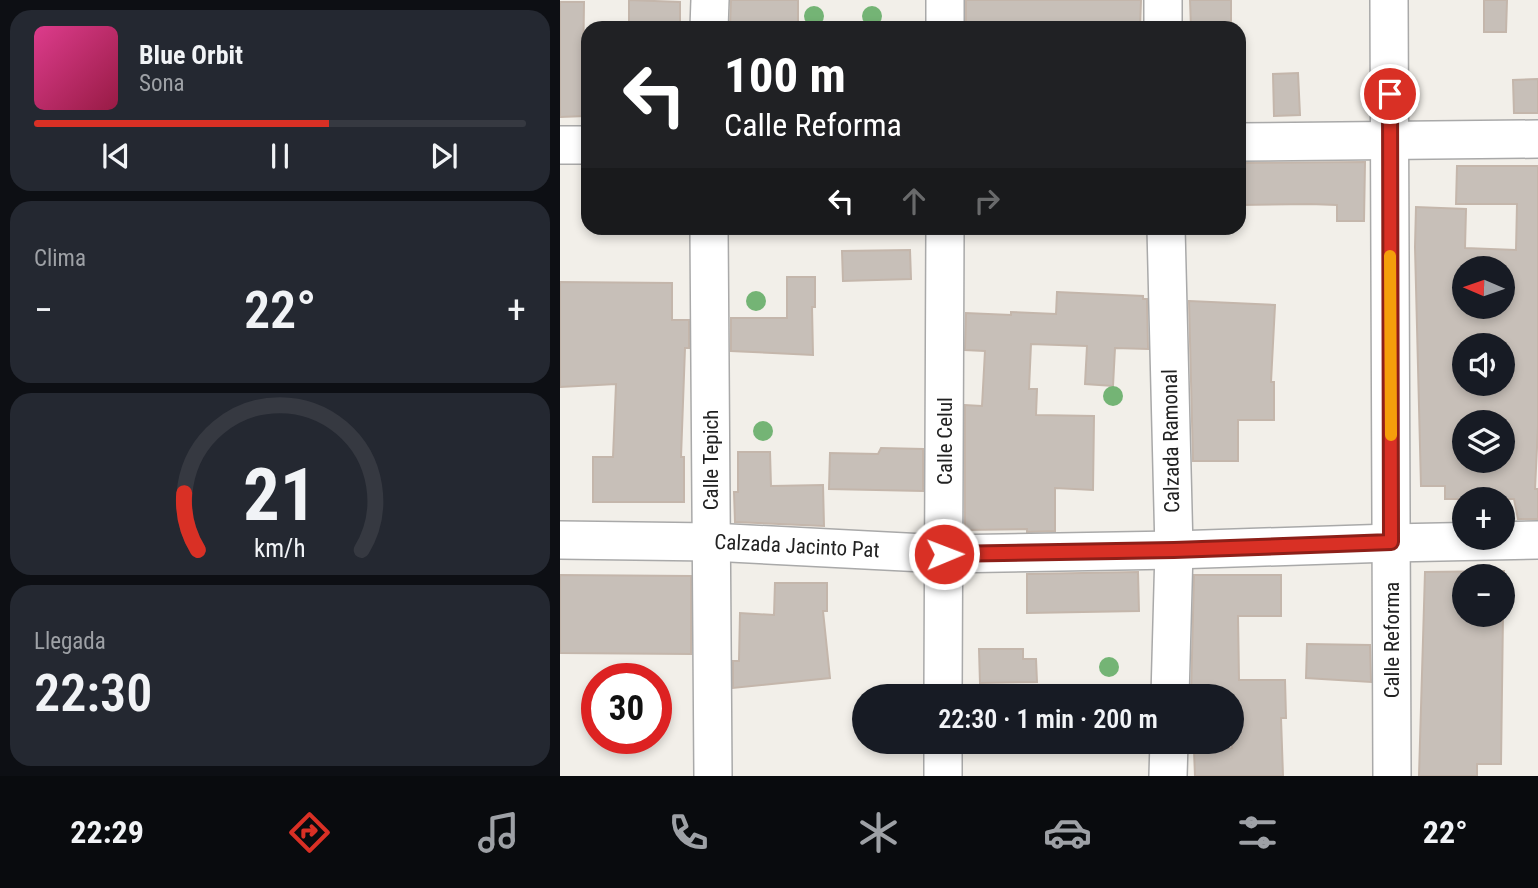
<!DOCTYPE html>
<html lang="es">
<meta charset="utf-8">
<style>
:root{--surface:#171b24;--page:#242831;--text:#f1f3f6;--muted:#9ea1a6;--line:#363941;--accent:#d93025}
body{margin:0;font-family:"Roboto Condensed",sans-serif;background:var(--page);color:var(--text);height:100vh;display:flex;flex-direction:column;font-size:26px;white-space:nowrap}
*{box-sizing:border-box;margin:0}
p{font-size:23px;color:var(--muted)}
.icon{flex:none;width:38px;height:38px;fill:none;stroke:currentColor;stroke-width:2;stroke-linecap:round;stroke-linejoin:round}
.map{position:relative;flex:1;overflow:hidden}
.drawer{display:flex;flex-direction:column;gap:10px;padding:10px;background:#0d0f14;width:560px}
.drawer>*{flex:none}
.banner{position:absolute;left:21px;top:21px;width:665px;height:214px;border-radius:21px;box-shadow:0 4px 10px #0003;background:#202124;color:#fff;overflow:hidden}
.needle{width:46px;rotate:272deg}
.controls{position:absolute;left:892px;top:256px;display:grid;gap:14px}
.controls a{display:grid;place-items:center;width:63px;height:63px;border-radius:50%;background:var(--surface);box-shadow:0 4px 10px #0003;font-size:35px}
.speed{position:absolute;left:21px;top:663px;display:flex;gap:14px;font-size:35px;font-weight:700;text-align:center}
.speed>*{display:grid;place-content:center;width:91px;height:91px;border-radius:50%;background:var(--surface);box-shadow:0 4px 10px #0003;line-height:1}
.speed .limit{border:10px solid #d22;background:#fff;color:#111}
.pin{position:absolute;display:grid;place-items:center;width:60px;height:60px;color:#fff;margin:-30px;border:4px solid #fff;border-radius:50%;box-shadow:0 2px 7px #0007}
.me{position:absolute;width:77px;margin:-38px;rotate:89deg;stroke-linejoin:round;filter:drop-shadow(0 0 5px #0008)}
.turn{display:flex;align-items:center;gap:24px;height:147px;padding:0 28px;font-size:32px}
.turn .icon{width:91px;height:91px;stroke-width:2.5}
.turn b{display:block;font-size:49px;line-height:60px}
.lanes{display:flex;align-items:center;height:66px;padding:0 28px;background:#0003;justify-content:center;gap:35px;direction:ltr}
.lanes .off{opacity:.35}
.big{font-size:52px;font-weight:600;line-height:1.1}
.drawer .tile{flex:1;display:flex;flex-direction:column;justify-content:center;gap:10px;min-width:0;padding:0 24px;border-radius:21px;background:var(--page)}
.drawer .dial{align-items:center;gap:0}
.dial svg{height:182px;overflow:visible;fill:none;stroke:var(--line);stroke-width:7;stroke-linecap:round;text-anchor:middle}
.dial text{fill:var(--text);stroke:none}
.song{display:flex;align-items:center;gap:21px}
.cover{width:84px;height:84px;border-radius:10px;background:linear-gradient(135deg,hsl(330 70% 55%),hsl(340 70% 35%))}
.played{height:7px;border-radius:4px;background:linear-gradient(90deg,var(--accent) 60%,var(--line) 60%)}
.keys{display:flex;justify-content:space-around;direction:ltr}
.heat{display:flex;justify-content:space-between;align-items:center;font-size:38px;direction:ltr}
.trip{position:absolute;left:292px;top:684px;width:392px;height:70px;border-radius:35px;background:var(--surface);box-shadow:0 4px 10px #0003;font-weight:600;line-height:70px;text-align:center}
.dock{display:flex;height:112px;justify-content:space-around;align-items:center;background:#090b0e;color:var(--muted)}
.dock .icon{width:49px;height:49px}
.dock .current{color:var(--accent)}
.dock b{font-size:32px;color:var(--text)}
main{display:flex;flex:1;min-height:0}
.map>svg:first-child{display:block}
</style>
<main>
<section class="drawer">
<div class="tile">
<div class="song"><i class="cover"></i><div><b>Blue Orbit</b><p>Sona</p></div></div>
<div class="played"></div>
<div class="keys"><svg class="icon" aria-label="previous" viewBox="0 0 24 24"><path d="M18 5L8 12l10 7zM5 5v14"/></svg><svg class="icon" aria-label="pause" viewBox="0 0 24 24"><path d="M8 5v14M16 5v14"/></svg><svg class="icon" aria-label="next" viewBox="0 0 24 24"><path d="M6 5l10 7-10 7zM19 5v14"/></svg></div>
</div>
<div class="tile"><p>Clima</p>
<div class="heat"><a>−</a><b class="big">22°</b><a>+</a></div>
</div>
<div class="tile dial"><svg viewBox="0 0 100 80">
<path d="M14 69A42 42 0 1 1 86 69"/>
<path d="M14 69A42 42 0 0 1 8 44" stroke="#d93025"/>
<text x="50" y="56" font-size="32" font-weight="700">21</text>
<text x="50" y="72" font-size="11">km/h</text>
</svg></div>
<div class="tile"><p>Llegada</p><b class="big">22:30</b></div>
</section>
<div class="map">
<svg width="978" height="776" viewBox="0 0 978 776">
<rect width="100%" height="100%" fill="#f2efe9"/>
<g fill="#c7bfb8" stroke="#c4b6ab" stroke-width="2" fill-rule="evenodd">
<polygon points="69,0 120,2 120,28 69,28"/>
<polygon points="171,0 238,0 238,27 170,27"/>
<polygon points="406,0 581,0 580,28 406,28"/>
<polygon points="630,0 671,0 671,28 631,28"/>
<polygon points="924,0 947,0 946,32 924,32"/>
<polygon points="0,2 24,2 23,74 24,74 25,116 0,117"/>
<polygon points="738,73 740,115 714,116 713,74"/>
<polygon points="978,79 978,113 954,113 953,80"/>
<polygon points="805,162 804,221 777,221 777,205 750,204 679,205 679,163"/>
<path d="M897,166h81v261l-3,62h3v30h-20l-4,-20h-69v-13h-24l-6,-239 1,-40 50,2 -1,39 51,2 1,-46h-61zM905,268h38v38h-38zM905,345h38v38h-38zM905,422h38v38h-38z"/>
<polygon points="350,250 351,279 283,281 282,251"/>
<polygon points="227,277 255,277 255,307 252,307 253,355 171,351 171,318 227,318"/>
<polygon points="0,282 112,283 112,320 129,320 129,348 125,348 121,457 124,457 124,502 33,502 33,457 53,457 56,384 0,387"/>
<polygon points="497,292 583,296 583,299 587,299 588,349 555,348 553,386 525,384 527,346 471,344 469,389 477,389 476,415 534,416 533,490 495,488 495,531 467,532 467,529 405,530 405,405 422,406 425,351 405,350 406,313 451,315 451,312 496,314"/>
<polygon points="629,301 715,305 711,382 714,382 714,420 678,420 678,461 633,461"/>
<polygon points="321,448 363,449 363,491 269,489 270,453 318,454"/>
<polygon points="178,452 210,452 211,486 263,485 264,526 175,522 174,492 178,492"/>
<polygon points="944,571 943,592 943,576 905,576 905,614 943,614 941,764 917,764 917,776 859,776 865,572"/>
<polygon points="578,572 579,611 467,613 467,574"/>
<polygon points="0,575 131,576 131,654 0,653"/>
<polygon points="634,575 721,575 721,616 678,616 679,680 725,680 726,718 721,718 723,776 635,776 634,750 672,748 672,696 631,696"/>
<polygon points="215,583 267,583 267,611 263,611 270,678 173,688 173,661 179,661 180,613 214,615"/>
<polygon points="747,644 810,645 811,682 746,678"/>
<polygon points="419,649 463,649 463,659 476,659 477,682 420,683"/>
</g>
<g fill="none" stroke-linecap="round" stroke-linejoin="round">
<g stroke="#a9a9a9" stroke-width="40">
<g id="minor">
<polyline points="385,0 385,28"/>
<polyline points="603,0 603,28"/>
<polyline points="829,0 832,776"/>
<polyline points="149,28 150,0"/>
<polyline points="679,142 978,139"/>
<polyline points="0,145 28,145"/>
<polyline points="149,228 153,776"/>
<polyline points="606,228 614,550 610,696"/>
<polyline points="0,540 151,542 384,554 614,550 831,543 978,540"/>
<polyline points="383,696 385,228"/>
<polyline points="383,776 383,742"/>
<polyline points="608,776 609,742"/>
</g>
</g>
<use href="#minor" stroke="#fff" stroke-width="37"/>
</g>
<g fill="#74b475">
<circle cx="254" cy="16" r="10"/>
<circle cx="312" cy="16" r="10"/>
<circle cx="196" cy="301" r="10"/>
<circle cx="553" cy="396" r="10"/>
<circle cx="203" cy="431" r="10"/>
<circle cx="549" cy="667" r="10"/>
</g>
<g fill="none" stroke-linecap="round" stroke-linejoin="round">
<g stroke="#8d1f18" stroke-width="18">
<polyline id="route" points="384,554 614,550 831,542 830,94"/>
</g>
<use href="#route" stroke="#d93025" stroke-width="12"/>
<polyline stroke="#f59e0b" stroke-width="12" points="830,256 831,435"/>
</g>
<g text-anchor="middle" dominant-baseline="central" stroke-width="5" stroke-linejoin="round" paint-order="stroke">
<g font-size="21" fill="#222" stroke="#fff">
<text transform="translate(385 441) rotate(-90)">Calle Celul</text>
<text transform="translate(611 441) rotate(-91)">Calzada Ramonal</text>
<text transform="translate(151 460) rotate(-90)">Calle Tepich</text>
<text transform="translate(237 546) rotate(3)">Calzada Jacinto Pat</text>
<text transform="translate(832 640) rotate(-90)">Calle Reforma</text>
</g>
</g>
</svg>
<div class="controls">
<a><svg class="needle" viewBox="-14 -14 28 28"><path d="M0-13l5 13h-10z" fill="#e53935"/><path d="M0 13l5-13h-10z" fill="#9ea1a6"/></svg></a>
<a><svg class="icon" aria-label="sound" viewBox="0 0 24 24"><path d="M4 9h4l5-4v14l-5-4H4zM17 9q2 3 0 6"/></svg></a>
<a><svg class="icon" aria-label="layers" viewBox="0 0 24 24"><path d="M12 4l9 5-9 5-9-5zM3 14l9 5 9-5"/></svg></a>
<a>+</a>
<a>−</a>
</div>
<div class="speed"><div class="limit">30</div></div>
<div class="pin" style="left:830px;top:94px;background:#d93025"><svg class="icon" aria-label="arrive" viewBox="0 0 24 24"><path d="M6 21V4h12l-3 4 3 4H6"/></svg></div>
<svg class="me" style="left:384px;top:554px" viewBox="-20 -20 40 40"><circle r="17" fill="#d93025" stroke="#fff" stroke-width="3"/><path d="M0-11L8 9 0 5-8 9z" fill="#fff"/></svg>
<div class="trip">22:30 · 1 min · 200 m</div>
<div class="banner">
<div class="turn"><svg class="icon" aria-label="left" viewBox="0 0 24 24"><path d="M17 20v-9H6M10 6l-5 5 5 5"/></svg><div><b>100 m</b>Calle Reforma</div></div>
<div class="lanes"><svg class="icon" aria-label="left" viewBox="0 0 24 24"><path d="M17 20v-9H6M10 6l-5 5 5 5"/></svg><svg class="icon off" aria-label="ahead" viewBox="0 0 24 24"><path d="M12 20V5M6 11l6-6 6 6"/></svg><svg class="icon off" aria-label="right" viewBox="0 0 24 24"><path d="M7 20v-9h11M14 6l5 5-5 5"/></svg></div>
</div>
</div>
</main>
<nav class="dock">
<b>22:29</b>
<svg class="icon current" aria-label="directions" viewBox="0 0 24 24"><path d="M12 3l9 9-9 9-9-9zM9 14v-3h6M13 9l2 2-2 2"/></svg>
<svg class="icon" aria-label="music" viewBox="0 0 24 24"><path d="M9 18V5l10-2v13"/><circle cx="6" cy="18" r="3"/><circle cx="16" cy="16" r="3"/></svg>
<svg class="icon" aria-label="phone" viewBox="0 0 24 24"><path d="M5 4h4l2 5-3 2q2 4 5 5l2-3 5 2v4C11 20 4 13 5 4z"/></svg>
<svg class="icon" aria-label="climate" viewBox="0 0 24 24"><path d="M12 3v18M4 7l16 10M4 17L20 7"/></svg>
<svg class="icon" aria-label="car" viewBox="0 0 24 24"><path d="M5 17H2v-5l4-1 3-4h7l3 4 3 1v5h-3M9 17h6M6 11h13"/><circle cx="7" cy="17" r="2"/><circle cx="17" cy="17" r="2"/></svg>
<svg class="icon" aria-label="filters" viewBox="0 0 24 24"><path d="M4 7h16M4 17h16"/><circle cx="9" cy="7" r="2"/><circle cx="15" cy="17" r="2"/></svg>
<b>22°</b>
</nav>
